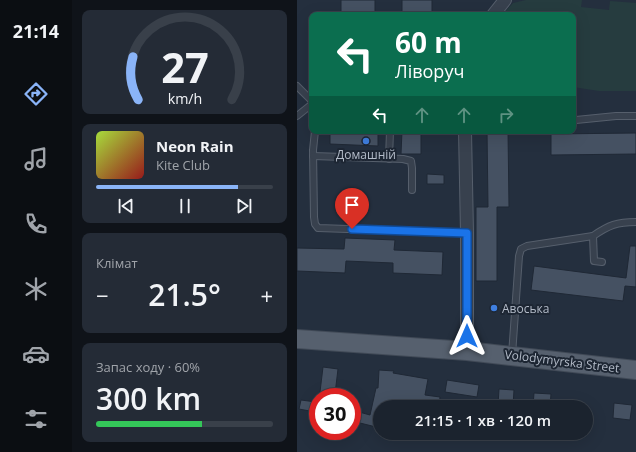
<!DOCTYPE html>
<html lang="uk">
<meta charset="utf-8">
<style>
:root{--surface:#1b232e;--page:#242b36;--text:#f1f3f6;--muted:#a0a4aa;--line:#39404a;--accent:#8ab4f8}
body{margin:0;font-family:"Open Sans",sans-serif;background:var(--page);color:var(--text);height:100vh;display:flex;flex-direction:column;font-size:15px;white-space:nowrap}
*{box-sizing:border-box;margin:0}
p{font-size:13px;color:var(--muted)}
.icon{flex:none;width:22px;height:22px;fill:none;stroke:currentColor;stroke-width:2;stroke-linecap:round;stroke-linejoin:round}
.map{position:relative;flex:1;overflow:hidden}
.drawer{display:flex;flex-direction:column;gap:10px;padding:10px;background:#0f1319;width:225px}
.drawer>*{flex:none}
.hud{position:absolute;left:12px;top:12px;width:267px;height:122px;border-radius:8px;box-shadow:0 4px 16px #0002,0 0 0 1px var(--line);background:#0b6e4f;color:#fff;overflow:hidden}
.speed{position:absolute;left:12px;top:388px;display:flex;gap:8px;font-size:20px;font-weight:700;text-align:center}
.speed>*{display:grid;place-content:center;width:52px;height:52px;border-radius:50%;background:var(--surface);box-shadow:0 4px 16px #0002,0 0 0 1px var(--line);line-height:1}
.speed .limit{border:6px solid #d22;background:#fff;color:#111}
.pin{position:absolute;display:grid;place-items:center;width:34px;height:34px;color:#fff;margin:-41px -17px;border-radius:50% 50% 50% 0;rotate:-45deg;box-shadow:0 0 4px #0007}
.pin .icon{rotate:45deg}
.me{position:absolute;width:44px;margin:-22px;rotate:0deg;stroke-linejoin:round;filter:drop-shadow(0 0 3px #0008)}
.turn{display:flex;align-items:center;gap:14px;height:84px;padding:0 20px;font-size:18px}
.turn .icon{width:52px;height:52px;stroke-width:2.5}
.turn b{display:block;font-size:28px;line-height:34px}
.lanes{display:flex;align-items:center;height:38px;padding:0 20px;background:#0003;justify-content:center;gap:20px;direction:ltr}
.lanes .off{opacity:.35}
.big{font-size:30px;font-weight:600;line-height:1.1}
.drawer .card{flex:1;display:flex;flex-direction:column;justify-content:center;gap:6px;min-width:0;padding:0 14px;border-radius:8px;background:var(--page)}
.drawer .dial{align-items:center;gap:0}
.dial svg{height:104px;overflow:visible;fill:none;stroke:var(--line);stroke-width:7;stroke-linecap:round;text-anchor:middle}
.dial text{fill:var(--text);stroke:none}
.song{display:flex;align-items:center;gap:12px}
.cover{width:48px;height:48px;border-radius:6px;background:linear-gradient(135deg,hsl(80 70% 55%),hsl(0 70% 35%))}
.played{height:4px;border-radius:2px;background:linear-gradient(90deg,var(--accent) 80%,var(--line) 80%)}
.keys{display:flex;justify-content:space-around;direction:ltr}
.heat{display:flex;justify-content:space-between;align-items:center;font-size:22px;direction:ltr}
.charge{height:6px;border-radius:3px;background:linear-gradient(90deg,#34c759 60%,var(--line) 0)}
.trip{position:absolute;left:76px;top:400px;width:220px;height:40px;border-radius:20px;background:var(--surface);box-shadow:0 4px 16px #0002,0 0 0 1px var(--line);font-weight:600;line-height:40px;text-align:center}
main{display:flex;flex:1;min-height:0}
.dock{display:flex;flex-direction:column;width:72px;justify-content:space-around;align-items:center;background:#0b0e12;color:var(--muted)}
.dock .icon{width:28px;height:28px}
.dock .current{color:var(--accent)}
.dock b{font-size:18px;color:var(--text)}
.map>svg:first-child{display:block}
</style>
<main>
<nav class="dock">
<b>21:14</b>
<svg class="icon current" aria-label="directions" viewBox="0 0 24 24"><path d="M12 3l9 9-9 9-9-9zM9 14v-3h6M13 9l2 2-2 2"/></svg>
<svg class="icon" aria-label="music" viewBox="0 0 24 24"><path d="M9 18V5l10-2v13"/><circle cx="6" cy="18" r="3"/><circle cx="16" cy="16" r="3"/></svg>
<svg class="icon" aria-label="phone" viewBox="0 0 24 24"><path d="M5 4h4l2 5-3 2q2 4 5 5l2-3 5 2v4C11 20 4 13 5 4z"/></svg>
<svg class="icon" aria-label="climate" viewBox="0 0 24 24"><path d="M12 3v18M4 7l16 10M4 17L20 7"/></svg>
<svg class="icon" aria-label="car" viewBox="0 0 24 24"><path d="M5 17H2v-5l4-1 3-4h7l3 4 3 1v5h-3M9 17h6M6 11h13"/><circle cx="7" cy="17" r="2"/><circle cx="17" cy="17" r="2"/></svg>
<svg class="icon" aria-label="filters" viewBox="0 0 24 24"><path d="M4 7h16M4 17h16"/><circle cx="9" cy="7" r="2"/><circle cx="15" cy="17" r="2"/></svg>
</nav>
<section class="drawer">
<div class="card dial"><svg viewBox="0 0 100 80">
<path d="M14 69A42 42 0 1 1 86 69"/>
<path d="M14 69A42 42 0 0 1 10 36" stroke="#8ab4f8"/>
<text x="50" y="56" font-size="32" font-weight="700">27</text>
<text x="50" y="72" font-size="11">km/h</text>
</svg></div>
<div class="card">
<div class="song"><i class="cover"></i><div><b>Neon Rain</b><p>Kite Club</p></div></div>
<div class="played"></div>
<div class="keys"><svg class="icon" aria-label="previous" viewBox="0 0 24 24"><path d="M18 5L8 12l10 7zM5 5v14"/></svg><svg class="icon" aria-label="pause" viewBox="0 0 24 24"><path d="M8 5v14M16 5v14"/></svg><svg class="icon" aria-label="next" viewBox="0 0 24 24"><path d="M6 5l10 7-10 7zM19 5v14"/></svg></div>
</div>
<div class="card"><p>Клімат</p>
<div class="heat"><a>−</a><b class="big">21.5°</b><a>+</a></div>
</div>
<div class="card"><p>Запас ходу · 60%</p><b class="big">300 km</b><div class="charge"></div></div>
</section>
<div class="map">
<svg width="339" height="452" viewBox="0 0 339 452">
<rect width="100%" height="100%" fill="#242f3e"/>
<polygon fill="#263c3f" points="229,0 285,0 284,7 312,10 313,1 339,3 339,91 302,91 276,87 276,15 205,15 216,3"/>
<g fill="#455162" stroke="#1f2835">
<rect x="44" y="0" width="34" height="15"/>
<polygon points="105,0 135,0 135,15 105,14"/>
<polygon points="33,131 81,131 81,146 33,144"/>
<polygon points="105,131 124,131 124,154 104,154"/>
<polygon points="190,131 211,131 212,207 200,207 200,281 179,281 179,207 191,207"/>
<polygon points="339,133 339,154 254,155 254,134"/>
<polygon points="130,174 147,175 147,184 130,184"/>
<polygon points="48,238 98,240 97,250 146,252 145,275 96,273 96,263 49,261 48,273 0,271 0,248 47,249"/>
<polygon points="333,246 339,246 339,287 328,286 326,301 234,290 237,266 329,278"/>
<polygon points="26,367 41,369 38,394 23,392"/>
<polygon points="82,370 97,371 96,373 131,379 128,395 143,397 142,407 83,407 83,428 55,421 55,410 73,415 79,388 81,388"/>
<polygon points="150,380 182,385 180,397 148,392"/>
<polygon points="202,389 217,390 216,406 201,405"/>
<polygon points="237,393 254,394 253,407 236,406"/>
<polygon points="4,400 19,402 18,412 2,409"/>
<polygon points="317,403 335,405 333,420 316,418"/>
</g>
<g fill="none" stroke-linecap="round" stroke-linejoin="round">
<g stroke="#565f6c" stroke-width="8">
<g id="service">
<polyline points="0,86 15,101"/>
<polyline points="0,116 15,104"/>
<polyline points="279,120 319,116 339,116"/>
<polyline points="18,131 16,150 17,217 18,224 21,228 170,233"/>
<polyline points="16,156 106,159 114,161 115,168 115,190"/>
<polyline points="92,159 93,131"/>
<polyline points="296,236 297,261 305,262"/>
<path d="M215,355l7,-99 2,-7 6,-3 66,-10c16,-11 24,-14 43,-14"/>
</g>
</g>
<g stroke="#565f6c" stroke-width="14">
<g id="minor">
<polyline points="196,15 208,0"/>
<polyline points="168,131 170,233 170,351"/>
</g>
</g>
<g stroke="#414a57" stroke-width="20">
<polyline id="primary" points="0,339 170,351 339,370"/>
</g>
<use href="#service" stroke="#38414e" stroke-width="6"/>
<use href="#minor" stroke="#38414e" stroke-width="12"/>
<use href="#primary" stroke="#56606e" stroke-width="18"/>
</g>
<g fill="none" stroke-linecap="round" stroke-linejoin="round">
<g stroke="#114b97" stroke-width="10">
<polyline id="route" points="55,229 170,233 170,336"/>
</g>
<use href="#route" stroke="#1a73e8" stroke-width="7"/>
</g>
<g fill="#3f7fe0" stroke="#1d2633" stroke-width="1.5">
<circle cx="69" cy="141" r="4"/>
<circle cx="197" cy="308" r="4"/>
</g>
<g text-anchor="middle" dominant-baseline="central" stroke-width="4" stroke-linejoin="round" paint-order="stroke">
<g font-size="12" fill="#b4bcc9" stroke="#1d2633">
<text x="69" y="154">Домашній</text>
<text x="205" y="308" text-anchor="start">Авоська</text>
</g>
<g font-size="12" fill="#b4bcc9" stroke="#1d2633">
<text transform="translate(265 361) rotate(7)">Volodymyrska Street</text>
</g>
</g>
</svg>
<div class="speed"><div class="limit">30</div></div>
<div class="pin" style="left:55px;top:229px;background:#d93025"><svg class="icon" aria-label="arrive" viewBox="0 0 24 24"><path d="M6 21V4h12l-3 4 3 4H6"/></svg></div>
<svg class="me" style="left:170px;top:336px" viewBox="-20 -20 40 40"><path d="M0-17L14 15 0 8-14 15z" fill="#1a73e8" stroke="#fff" stroke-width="4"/></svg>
<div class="trip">21:15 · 1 хв · 120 m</div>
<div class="hud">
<div class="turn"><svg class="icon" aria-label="left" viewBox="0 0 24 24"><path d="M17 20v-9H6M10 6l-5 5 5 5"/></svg><div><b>60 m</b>Ліворуч</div></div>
<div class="lanes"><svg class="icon" aria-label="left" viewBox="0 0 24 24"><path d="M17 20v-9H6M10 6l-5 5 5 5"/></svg><svg class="icon off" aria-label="ahead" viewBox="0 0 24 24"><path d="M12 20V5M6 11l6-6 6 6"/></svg><svg class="icon off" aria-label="ahead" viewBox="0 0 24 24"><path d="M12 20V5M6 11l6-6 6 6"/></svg><svg class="icon off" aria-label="right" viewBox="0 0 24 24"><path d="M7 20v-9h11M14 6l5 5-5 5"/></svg></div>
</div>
</div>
</main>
